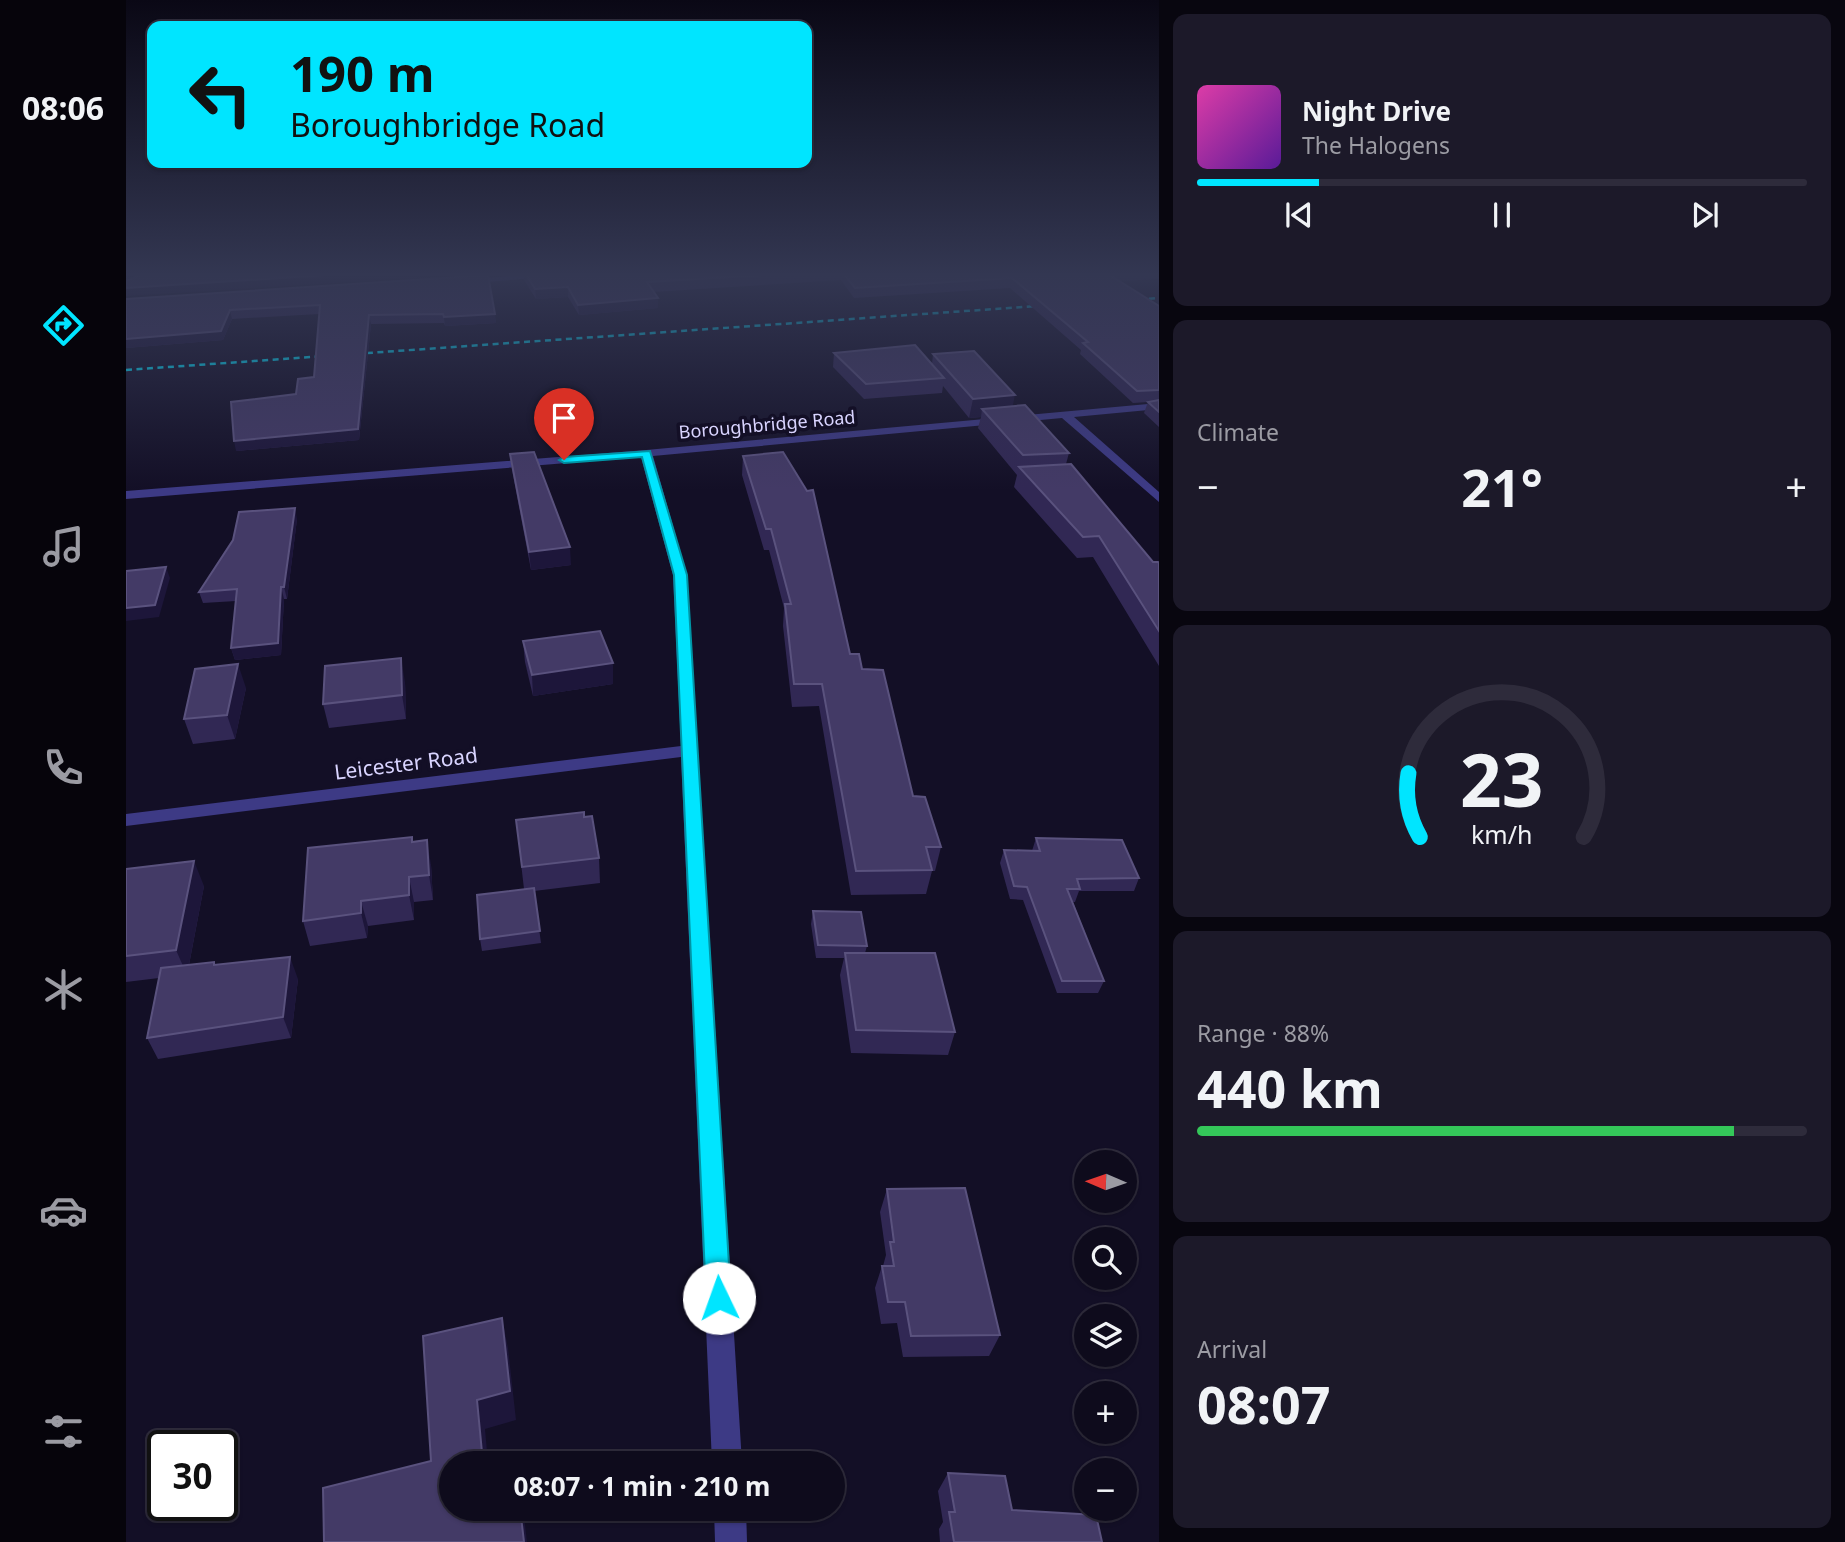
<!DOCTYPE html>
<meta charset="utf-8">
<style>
:root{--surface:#0e0b1c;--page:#1c1929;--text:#f1f3f6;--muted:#9b9ba3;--line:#2e2b3b;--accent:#00e5ff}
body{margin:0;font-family:"Noto Sans",sans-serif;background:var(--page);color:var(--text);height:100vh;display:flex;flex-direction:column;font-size:26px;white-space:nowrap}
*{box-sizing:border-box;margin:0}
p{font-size:23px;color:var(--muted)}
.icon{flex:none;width:38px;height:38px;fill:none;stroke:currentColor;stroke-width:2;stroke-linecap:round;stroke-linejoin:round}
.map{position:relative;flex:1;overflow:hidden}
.panel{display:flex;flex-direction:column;gap:14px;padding:14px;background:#08060f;width:686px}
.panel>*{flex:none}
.top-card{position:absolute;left:21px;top:21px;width:665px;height:147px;border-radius:14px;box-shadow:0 2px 5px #0004,0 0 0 2px var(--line);background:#00e5ff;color:#111;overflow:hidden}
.needle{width:46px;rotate:272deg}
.buttons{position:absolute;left:948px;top:1150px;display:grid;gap:14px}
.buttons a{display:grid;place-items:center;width:63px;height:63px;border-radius:50%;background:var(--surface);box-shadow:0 2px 5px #0004,0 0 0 2px var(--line);font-size:35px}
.speed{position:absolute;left:21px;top:1430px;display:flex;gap:14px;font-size:35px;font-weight:700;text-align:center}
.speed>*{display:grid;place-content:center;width:91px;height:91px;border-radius:50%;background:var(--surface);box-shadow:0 2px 5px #0004,0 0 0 2px var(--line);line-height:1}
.speed .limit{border:4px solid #111;border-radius:10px;background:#fff;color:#111}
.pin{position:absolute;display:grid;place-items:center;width:60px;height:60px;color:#fff;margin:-72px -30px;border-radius:50% 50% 50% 0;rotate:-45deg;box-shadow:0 0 7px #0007}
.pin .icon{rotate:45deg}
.me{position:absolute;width:77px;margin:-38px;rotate:357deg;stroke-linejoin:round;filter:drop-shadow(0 0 5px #0008)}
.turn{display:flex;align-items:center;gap:24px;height:147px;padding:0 28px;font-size:32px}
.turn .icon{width:91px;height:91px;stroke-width:2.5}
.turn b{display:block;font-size:49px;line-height:60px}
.big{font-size:52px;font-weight:700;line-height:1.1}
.panel .card{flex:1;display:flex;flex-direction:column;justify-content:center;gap:10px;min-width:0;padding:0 24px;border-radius:14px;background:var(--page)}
.panel .dial{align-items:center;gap:0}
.dial svg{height:182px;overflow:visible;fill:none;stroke:var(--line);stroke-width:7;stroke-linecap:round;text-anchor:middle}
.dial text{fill:var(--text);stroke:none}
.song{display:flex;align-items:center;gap:21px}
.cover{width:84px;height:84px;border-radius:10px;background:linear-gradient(135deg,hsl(320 70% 55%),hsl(270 70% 35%))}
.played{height:7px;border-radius:4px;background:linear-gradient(90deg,var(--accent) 20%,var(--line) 20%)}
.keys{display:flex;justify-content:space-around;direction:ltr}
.heat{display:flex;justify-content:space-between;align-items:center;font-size:38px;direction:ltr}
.charge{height:10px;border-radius:5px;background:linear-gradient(90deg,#34c759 88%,var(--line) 0)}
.trip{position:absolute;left:313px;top:1451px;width:406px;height:70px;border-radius:35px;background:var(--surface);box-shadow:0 2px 5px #0004,0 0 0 2px var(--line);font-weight:700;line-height:70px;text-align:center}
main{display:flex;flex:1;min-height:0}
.tabs{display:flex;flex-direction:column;width:126px;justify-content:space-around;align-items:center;background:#06040b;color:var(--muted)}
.tabs .icon{width:49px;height:49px}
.tabs .on{color:var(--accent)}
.tabs b{font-size:32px;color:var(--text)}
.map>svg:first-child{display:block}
</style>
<main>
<nav class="tabs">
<b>08:06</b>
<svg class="icon on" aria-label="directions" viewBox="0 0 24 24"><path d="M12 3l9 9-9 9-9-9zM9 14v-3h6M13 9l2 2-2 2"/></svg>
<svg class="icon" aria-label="music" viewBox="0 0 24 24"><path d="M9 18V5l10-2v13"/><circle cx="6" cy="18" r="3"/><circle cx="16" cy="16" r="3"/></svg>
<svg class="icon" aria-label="phone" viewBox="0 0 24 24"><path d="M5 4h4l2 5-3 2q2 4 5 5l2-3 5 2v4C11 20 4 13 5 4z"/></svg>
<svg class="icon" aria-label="climate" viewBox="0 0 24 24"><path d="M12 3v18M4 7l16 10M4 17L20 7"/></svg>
<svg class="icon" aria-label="car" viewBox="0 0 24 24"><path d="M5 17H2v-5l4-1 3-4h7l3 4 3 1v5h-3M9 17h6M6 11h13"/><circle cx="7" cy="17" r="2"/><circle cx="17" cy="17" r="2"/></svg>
<svg class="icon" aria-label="filters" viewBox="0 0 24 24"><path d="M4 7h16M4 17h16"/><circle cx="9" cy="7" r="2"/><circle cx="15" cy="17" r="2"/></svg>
</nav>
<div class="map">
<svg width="1033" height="1542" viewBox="0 0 1033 1542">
<rect width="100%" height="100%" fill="#130f26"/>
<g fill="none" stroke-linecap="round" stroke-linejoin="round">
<g fill="#3d3a85" fill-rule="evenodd">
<polygon points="402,274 454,274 338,284 334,281"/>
<polygon points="1033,403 1033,409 948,417 1033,492 1033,502 936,418 527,456 561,575 616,1463 586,1463 555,757 0,826 0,814 555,746 547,575 515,457 0,499 0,491 520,450"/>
<polygon points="588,1508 620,1508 621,1542 589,1542"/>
</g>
<g stroke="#00e5ff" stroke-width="2.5" stroke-dasharray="6 4.5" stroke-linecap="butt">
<polyline points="1002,300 1033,298"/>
<polyline points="0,370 925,305"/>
</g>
</g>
<g fill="#312854">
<polygon points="398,274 1033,274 1033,279 993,281 1033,306 1033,427 1018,413 1022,402 1007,403 954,354 955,350 884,288 728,298 715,280 527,292 532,308 453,315 442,297 410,299 398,280"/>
<polygon points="362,275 370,323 319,326 318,323 245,324 233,440 110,451 188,377 193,314 106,319 97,340 0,348 0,299"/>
<polygon points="708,353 806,364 807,354 886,406 943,453 940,464 1027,562 1033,563 1033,666 967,557 951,558 888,487 891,475 852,428 855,417 843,418 817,386 816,393 738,399 707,367"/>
<polygon points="384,454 445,565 405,570 386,470"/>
<polygon points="617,456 724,654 736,669 787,796 815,847 809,871 806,871 800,894 725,895 693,706 666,707 657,626 658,608 643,550 638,550 616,475"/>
<polygon points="171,519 161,599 158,599 155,655 109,660 105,648 110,601 77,603 73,592"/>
<polygon points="397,641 487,663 487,684 407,696 399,662"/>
<polygon points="279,682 280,719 203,728 197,704"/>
<polygon points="120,688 109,739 67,744 58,719"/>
<polygon points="458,817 473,858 474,883 408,891 415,943 356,951 354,939 398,889 390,820"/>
<polygon points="910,838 1013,878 1008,891 953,891 949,902 947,902 978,981 972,993 931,993 897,900 884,899 874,863 878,850 906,851"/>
<polygon points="287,842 305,865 307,900 288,902 288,920 242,926 241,938 184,946 177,921"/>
<polygon points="0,869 78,886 63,965 88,962 90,965 172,979 165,1038 32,1059 21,1038 33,978 0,982"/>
<polygon points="687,911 741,946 739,953 829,1032 822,1055 725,1053 714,975 718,958 690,958 685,924"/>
<polygon points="761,1189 874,1335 863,1356 777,1357 771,1323 755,1324 749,1288 756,1266 757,1266 760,1255 754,1212"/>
<polygon points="822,1473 886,1510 976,1542 814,1542 813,1529 817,1522 812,1491"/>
</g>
<g fill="#1d163a">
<polygon points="0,274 15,274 0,281"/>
<polygon points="216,274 352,274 0,296 0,288"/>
<polygon points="442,287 442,297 410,299 409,289"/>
<polygon points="532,298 532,308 453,315 452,305"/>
<polygon points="104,310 106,319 97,340 0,348 0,339"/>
<polygon points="369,314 370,323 319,326 318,317"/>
<polygon points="243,315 245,324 233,440 110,451 108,441 232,429"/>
<polygon points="889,395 885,414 856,409 855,417 843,418 847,399"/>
<polygon points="169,508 171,519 161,599 158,587"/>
<polygon points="444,547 445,565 405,570 403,552"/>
<polygon points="40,567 44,578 33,617 0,621 0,608"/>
<polygon points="155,587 158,599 155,655 109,660 105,648"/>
<polygon points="275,658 279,682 280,719 276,695"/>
<polygon points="487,663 487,684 407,696 406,675"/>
<polygon points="112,664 120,688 109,739 101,715"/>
<polygon points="301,840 305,865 307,900 303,875"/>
<polygon points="68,861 78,886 61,975 50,950"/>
<polygon points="283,877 288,902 288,920 283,895"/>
<polygon points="235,901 242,926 241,938 235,913"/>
<polygon points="164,957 172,979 165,1038 157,1017"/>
<polygon points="376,1318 382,1348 390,1420 359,1429 362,1463 357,1463 351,1400"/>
<polygon points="394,1508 397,1508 401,1542 398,1542"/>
</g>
<g fill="#433a66" stroke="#5a527e" stroke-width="2">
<polygon points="17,274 216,274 0,288 0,281"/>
<polygon points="400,274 654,274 521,282 532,298 452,305 442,287 409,289"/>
<polygon points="718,274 982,274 1033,306 1033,390 1011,391 957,343 962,342 886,278 729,288"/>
<polygon points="362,275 369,314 318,317 317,314 243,315 232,429 108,441 105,402 170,394 172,379 188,377 194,305 104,310 95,331 0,339 0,299"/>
<polygon points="789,345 818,378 740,384 708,353"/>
<polygon points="848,351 889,395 847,399 807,354"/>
<polygon points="1033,400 1033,412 1022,402"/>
<polygon points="899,405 943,453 897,455 856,409"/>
<polygon points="408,452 444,547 403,552 384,454"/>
<polygon points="657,452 681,491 687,490 724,654 733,654 736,669 757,670 787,796 799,797 815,847 800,847 806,870 730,871 696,684 668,684 659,604 665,604 645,529 640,529 617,456"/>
<polygon points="945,464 1027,562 1032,562 1033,563 1033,631 973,536 957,537 893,467"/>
<polygon points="169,508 158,587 155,587 152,643 105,648 111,589 73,592 107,540 113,512"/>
<polygon points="40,567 29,605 0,608 0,571"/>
<polygon points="474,631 487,663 406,675 397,641"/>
<polygon points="275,658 276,695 197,704 199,666"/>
<polygon points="112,664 101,715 58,719 69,669"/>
<polygon points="458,812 458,817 466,816 473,858 396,867 390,820"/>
<polygon points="286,837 286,842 301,840 303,875 283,877 283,895 235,901 235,913 177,921 182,848"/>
<polygon points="910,838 996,840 1013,878 951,879 954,889 941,889 978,981 936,981 901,887 888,886 878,850 914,851"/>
<polygon points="68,861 50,950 0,956 0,869"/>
<polygon points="408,888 414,931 354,939 351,895"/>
<polygon points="687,911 735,912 741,946 692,945"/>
<polygon points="719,953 809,953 829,1032 730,1030"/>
<polygon points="164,957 157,1017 21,1038 35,968 88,962 88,965"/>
<polygon points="839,1188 874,1335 785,1336 779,1302 762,1302 756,1266 768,1266 764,1242 768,1242 761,1189"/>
<polygon points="376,1318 384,1391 351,1400 357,1463 326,1463 326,1508 394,1508 398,1542 198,1542 197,1488 305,1461 297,1336"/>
<polygon points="822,1473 879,1476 886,1510 970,1515 976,1542 828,1542 823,1512 829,1512"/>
</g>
<linearGradient id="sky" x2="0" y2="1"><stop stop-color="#0a0815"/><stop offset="0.56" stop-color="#333752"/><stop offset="1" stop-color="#333752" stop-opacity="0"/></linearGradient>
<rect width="1033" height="490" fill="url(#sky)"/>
<polygon fill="#00e5ff" stroke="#0095a6" stroke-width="2" points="524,451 561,575 605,1298 602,1307 593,1311 584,1307 580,1298 548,575 516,457 438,463 433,460 438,457"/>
<g text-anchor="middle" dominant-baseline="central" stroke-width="7" stroke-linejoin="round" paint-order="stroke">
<g font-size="18" fill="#d9d4ff" stroke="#130f26">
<text transform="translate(641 424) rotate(-5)">Boroughbridge Road</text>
</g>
<g font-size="21" fill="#d9d4ff" stroke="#130f26">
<text transform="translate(280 763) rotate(-7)">Leicester Road</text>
</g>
</g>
</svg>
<div class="buttons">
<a><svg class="needle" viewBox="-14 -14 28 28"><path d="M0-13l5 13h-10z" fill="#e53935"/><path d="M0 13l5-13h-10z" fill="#9b9ba3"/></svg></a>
<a><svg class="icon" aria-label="search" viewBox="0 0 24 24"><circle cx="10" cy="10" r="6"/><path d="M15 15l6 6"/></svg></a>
<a><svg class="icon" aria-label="layers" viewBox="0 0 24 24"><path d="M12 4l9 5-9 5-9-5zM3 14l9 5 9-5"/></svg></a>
<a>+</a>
<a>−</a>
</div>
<div class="speed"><div class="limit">30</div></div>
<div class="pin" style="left:438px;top:460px;background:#d93025"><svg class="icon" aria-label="arrive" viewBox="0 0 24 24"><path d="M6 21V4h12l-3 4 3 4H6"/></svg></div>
<svg class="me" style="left:593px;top:1298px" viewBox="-20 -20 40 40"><circle r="19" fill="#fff"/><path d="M0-13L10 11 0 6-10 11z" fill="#00e5ff"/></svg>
<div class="trip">08:07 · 1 min · 210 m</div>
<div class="top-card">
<div class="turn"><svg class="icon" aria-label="left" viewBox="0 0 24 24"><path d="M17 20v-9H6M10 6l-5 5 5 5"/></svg><div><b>190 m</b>Boroughbridge Road</div></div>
</div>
</div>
<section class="panel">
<div class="card">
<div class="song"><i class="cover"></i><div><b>Night Drive</b><p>The Halogens</p></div></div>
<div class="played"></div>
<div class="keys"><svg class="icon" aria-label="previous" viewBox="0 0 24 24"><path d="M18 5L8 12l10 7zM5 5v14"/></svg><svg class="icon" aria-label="pause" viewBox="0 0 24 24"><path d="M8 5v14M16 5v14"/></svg><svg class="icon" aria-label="next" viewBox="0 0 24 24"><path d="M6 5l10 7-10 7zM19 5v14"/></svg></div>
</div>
<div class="card"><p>Climate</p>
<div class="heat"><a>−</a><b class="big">21°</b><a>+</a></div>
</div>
<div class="card dial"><svg viewBox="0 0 100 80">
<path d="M14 69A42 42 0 1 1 86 69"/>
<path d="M14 69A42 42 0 0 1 9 41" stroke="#00e5ff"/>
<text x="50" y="56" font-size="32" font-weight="700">23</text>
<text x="50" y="72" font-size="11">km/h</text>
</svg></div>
<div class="card"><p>Range · 88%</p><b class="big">440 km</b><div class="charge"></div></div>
<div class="card"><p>Arrival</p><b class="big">08:07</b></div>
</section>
</main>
